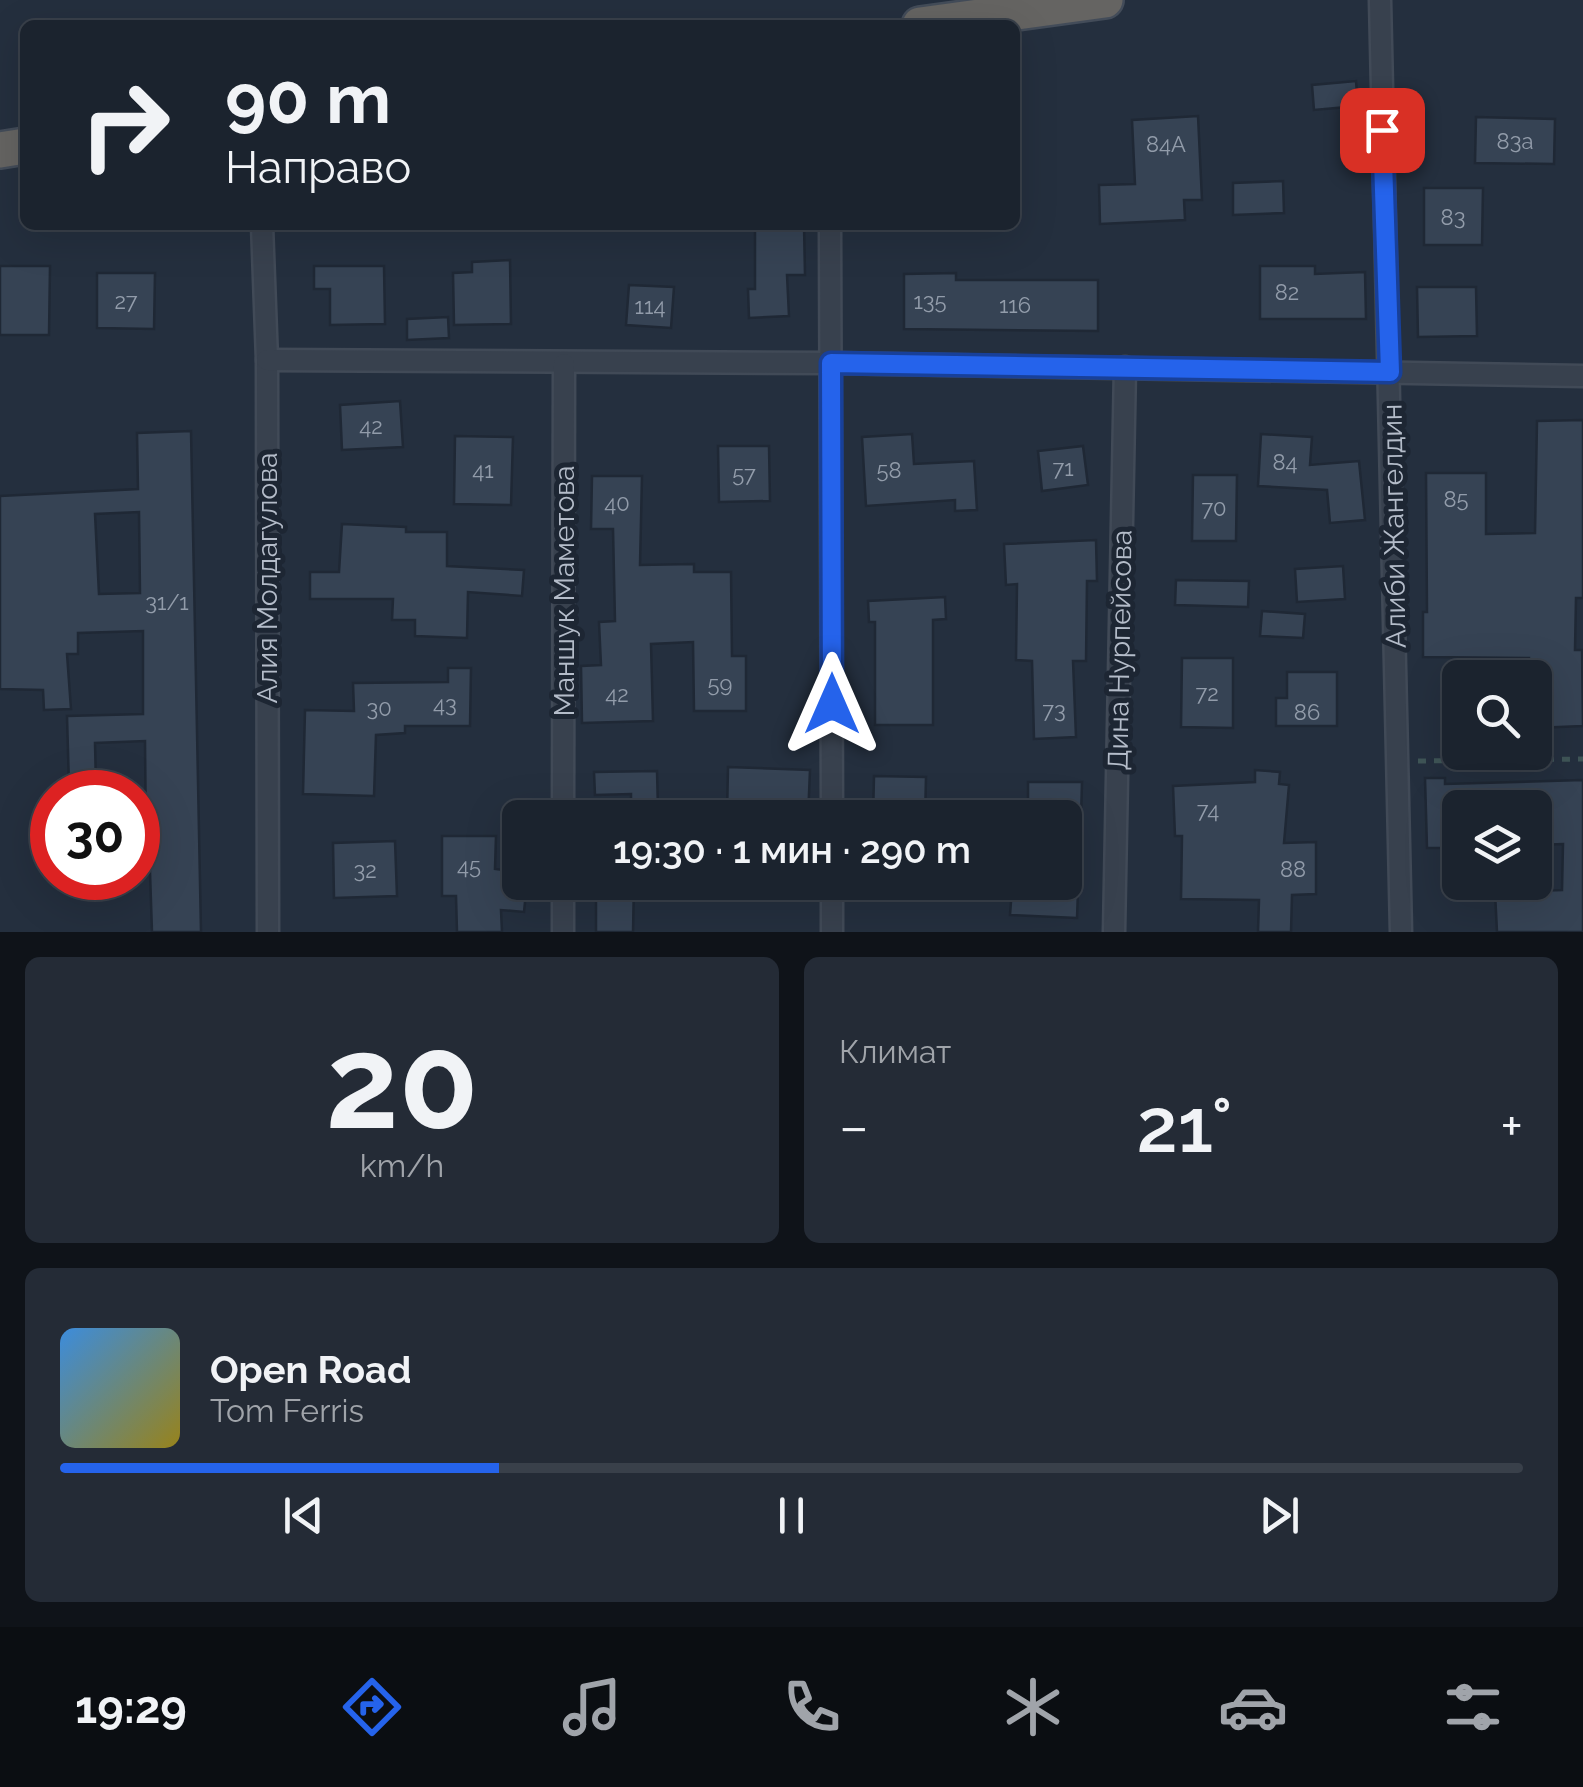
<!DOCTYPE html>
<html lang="ru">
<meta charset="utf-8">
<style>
:root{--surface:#1b232e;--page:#242b36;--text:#f1f3f6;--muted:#a0a4aa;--line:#39404a;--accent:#2563eb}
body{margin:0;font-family:Raleway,sans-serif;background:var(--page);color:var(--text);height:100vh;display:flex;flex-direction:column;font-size:38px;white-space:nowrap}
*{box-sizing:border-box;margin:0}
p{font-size:32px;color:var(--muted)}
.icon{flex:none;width:55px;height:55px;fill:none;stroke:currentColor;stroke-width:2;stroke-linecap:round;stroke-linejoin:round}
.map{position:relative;height:932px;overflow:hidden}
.sheet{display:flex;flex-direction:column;gap:25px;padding:25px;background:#0f1319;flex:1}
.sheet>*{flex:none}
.banner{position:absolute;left:20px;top:20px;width:1000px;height:210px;border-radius:15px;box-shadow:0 10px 40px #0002,0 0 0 2px var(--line);background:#1b232e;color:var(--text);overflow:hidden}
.tools{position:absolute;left:1442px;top:660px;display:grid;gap:20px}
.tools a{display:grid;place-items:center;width:110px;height:110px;border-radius:15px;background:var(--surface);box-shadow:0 10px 40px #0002,0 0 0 2px var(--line);font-size:50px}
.speed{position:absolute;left:30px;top:770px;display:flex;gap:20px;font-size:50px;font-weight:700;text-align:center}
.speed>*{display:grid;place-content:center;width:130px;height:130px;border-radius:50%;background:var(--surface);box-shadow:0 10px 40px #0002,0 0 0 2px var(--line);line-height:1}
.speed .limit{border:15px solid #d22;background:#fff;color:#111}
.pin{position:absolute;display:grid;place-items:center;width:85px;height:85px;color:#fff;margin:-42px;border-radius:20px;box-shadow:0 5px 15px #0006}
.me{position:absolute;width:110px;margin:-55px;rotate:0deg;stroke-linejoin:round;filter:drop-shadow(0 0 8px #0008)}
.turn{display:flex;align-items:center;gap:35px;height:210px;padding:0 40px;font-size:45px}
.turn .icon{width:130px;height:130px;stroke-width:2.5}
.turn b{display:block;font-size:70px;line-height:85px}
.big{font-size:75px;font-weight:600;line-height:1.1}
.sheet .card{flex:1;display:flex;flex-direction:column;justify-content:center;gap:15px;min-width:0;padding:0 35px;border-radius:15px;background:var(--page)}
.sheet .dial{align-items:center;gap:0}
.dial b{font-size:130px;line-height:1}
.song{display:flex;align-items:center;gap:30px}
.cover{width:120px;height:120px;border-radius:15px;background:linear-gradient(135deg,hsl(210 70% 55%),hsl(50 70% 35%))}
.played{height:10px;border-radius:5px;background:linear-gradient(90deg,var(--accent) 30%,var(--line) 30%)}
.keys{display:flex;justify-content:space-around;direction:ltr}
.heat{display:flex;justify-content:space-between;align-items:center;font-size:55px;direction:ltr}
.sheet .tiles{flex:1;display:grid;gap:25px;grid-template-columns:1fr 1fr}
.card:last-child{grid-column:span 2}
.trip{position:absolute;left:502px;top:800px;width:580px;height:100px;border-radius:15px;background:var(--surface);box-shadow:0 10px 40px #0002,0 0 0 2px var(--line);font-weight:600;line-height:100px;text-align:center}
.dock{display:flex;height:160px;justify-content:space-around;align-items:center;background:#0b0e12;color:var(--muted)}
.dock .icon{width:70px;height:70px}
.dock .on{color:var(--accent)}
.dock b{font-size:45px;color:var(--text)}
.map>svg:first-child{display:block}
</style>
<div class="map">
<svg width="1583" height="932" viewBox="0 0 1583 932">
<rect width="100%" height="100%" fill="#242f3e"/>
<g fill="#364354" stroke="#1f2835" stroke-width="2.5" fill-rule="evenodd">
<polygon points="1356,81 1358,106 1314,110 1312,85"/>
<polygon points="1198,116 1202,200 1184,200 1185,220 1100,224 1099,185 1135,184 1132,120"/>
<polygon points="1476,117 1555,119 1554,164 1475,163"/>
<polygon points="1283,181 1284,213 1233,215 1233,183"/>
<polygon points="1424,188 1483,188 1482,245 1424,245"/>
<polygon points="755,225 804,225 805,275 787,275 789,316 749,318 748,289 755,289"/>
<polygon points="510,260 511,324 454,325 453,273 472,272 472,262"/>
<polygon points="0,266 50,266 49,335 0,335"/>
<polygon points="314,266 384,266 385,324 330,325 330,289 314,289"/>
<polygon points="1260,266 1315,266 1315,274 1365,272 1366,319 1260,319"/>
<polygon points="97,273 155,273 154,329 97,328"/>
<polygon points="956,273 956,280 1098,280 1098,331 904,329 904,274"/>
<polygon points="629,285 674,287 671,328 626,325"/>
<polygon points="1417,287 1476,287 1477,336 1418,337"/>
<polygon points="448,317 449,338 407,340 407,319"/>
<polygon points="400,401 403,447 342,450 340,405"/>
<polygon points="1583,420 1583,598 1576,598 1575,650 1582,650 1583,726 1535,728 1535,678 1530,678 1529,658 1423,657 1423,612 1427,612 1426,473 1486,473 1486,534 1535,533 1537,421"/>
<path d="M191,431l10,501h-49l-3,-90h-3l-1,-101 -50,2 1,42 -27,1 -2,-70 76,-2v-83l-65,2v21h-11l4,55 -27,1 -1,-20 -43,-1v-193l138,-7 -1,-56zM139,512l1,81 -41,1 -4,-80z"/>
<polygon points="912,434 914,464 974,461 977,510 955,511 955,500 866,506 862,437"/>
<polygon points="1261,434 1312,437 1310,465 1359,461 1365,520 1330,523 1327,490 1258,486"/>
<polygon points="455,436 513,437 511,505 454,504"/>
<polygon points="718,446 769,446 770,501 719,502"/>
<polygon points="1083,446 1088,485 1042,491 1038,451"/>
<polygon points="1193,475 1237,475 1236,541 1192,541"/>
<polygon points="592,476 642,476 640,565 694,564 694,572 731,572 732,656 746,656 746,711 694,711 693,642 651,644 653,721 582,723 581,666 601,665 599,622 615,621 613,529 591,529"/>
<polygon points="342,524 406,527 406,532 447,532 447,566 524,570 522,596 468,592 467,638 415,636 415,620 392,620 393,599 310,599 310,572 339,572"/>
<polygon points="1096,540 1097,581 1087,581 1086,661 1073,661 1076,737 1034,739 1032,661 1016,660 1017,584 1006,585 1004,544"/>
<polygon points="1343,566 1345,599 1297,602 1295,569"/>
<polygon points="1176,580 1249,581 1248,607 1175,605"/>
<polygon points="945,597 946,619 933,620 933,725 875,725 875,622 869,622 868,601"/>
<polygon points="1262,611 1305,614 1303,638 1260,636"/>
<polygon points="1182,658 1233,658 1233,728 1181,727"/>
<polygon points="448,668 471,668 470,726 405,726 405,733 376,735 374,796 303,794 305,710 354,711 353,683 448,682"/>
<polygon points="1287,672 1337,672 1337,726 1276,726 1276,698 1287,698"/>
<polygon points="728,767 810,770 808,818 727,816"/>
<polygon points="1255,770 1280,772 1279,784 1289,785 1284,843 1316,842 1316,894 1292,895 1291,932 1258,932 1259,900 1181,899 1182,836 1175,836 1173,786 1255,782"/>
<polygon points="657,771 658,810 631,810 631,794 595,795 594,772"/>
<polygon points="874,776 926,777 925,818 873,818"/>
<polygon points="1425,778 1445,778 1445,784 1583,780 1583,932 1497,932 1495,892 1562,890 1563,844 1535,845 1535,808 1446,808 1447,848 1427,848"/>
<polygon points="1028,782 1082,782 1081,818 1028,818"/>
<polygon points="442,836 496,836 495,869 520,872 520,882 527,882 524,912 501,910 502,932 457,932 456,896 442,896"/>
<polygon points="395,841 397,896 334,898 333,843"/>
<polygon points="596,882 634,882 633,932 596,932"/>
<polygon points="1012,888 1078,891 1077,918 1010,915"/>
</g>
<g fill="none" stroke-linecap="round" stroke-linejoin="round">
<g stroke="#414a57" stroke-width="25">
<g id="minor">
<polyline points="1380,0 1401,932"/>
<polyline points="262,225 267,360 268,932"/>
<polyline points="830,225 832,818"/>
<polyline points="267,360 831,363 1583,376"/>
<polyline points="563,818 564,364"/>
<polyline points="832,882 832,932"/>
<polyline points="563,932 563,882"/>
<polyline points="1114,932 1125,367"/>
</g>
</g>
<g stroke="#434c59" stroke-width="40">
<g id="trunk">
<polyline points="920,25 1105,0"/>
<polyline points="0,150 25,146"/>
</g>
</g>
<polyline stroke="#3f5557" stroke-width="5" stroke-dasharray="8 8" stroke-linecap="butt" points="1418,761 1583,759"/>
<use href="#minor" stroke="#38414e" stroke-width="20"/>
<use href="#trunk" stroke="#656462" stroke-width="35"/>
</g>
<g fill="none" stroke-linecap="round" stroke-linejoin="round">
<g stroke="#184099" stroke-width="25">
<polyline id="route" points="832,704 831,363 1390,372 1382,130"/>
</g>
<use href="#route" stroke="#2563eb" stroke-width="18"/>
</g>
<g text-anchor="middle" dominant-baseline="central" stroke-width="10" stroke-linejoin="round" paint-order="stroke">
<g font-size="22" fill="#929caa">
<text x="1515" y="141">83а</text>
<text x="1166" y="144">84А</text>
<text x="1453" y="217">83</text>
<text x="1287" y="292">82</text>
<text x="126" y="301">27</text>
<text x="930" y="301">135</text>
<text x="1015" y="305">116</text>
<text x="650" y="306">114</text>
<text x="371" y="426">42</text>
<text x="1285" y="462">84</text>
<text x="1063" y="468">71</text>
<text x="483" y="470">41</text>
<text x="889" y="470">58</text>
<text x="744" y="474">57</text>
<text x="1456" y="499">85</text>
<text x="617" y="503">40</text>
<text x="1214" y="508">70</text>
<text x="167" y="602">31/1</text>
<text x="720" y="684">59</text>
<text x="1207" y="693">72</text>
<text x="617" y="694">42</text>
<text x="445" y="704">43</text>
<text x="379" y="708">30</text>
<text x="1054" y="710">73</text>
<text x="1307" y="712">86</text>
<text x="1208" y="810">74</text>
<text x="469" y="866">45</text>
<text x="1293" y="869">88</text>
<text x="365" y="870">32</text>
</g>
<g font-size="28" fill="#b4bcc9" stroke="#1d2633">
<text transform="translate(1394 526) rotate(-91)">Алиби Жангелдин</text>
<text transform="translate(267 578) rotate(-90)">Алия Молдагулова</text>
<text transform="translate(564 591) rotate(-90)">Маншук Маметова</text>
<text transform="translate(1120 650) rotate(-89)">Дина Нурпейсова</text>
</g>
</g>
</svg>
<div class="tools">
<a><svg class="icon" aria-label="search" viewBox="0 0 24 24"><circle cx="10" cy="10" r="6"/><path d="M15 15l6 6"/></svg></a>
<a><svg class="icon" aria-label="layers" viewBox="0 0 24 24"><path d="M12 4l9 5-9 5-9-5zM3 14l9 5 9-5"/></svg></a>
</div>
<div class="speed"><div class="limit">30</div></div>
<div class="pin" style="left:1382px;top:130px;background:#d93025"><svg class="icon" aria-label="arrive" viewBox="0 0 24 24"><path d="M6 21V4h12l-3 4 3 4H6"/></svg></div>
<svg class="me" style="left:832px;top:704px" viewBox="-20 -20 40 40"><path d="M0-17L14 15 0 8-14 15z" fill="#2563eb" stroke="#fff" stroke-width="4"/></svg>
<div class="trip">19:30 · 1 мин · 290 m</div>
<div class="banner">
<div class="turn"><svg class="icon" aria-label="right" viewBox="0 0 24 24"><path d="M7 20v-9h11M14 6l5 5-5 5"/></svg><div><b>90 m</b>Направо</div></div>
</div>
</div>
<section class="sheet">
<div class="tiles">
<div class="card dial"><b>20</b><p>km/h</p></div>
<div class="card"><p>Климат</p>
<div class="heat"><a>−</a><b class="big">21°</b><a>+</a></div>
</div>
<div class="card">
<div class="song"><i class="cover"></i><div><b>Open Road</b><p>Tom Ferris</p></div></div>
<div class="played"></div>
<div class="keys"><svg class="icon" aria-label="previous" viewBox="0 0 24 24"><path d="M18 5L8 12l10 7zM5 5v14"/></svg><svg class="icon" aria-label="pause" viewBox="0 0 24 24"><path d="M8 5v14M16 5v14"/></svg><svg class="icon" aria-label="next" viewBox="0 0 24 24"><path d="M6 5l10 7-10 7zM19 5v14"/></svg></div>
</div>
</div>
</section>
<nav class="dock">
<b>19:29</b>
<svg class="icon on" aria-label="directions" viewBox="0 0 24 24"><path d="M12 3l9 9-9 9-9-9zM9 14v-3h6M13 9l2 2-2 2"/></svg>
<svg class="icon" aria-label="music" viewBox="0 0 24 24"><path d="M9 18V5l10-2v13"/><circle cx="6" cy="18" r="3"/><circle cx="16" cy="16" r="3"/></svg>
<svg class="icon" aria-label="phone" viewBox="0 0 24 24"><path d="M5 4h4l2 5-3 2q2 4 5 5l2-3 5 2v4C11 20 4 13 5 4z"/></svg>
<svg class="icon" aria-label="climate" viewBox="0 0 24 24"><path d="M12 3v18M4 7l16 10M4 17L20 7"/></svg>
<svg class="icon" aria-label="car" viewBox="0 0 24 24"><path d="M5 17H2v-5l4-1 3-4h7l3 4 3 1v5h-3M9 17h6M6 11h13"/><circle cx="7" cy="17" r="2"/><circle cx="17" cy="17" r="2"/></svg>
<svg class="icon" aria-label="filters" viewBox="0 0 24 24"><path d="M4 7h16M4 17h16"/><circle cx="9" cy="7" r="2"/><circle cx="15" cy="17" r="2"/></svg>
</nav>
